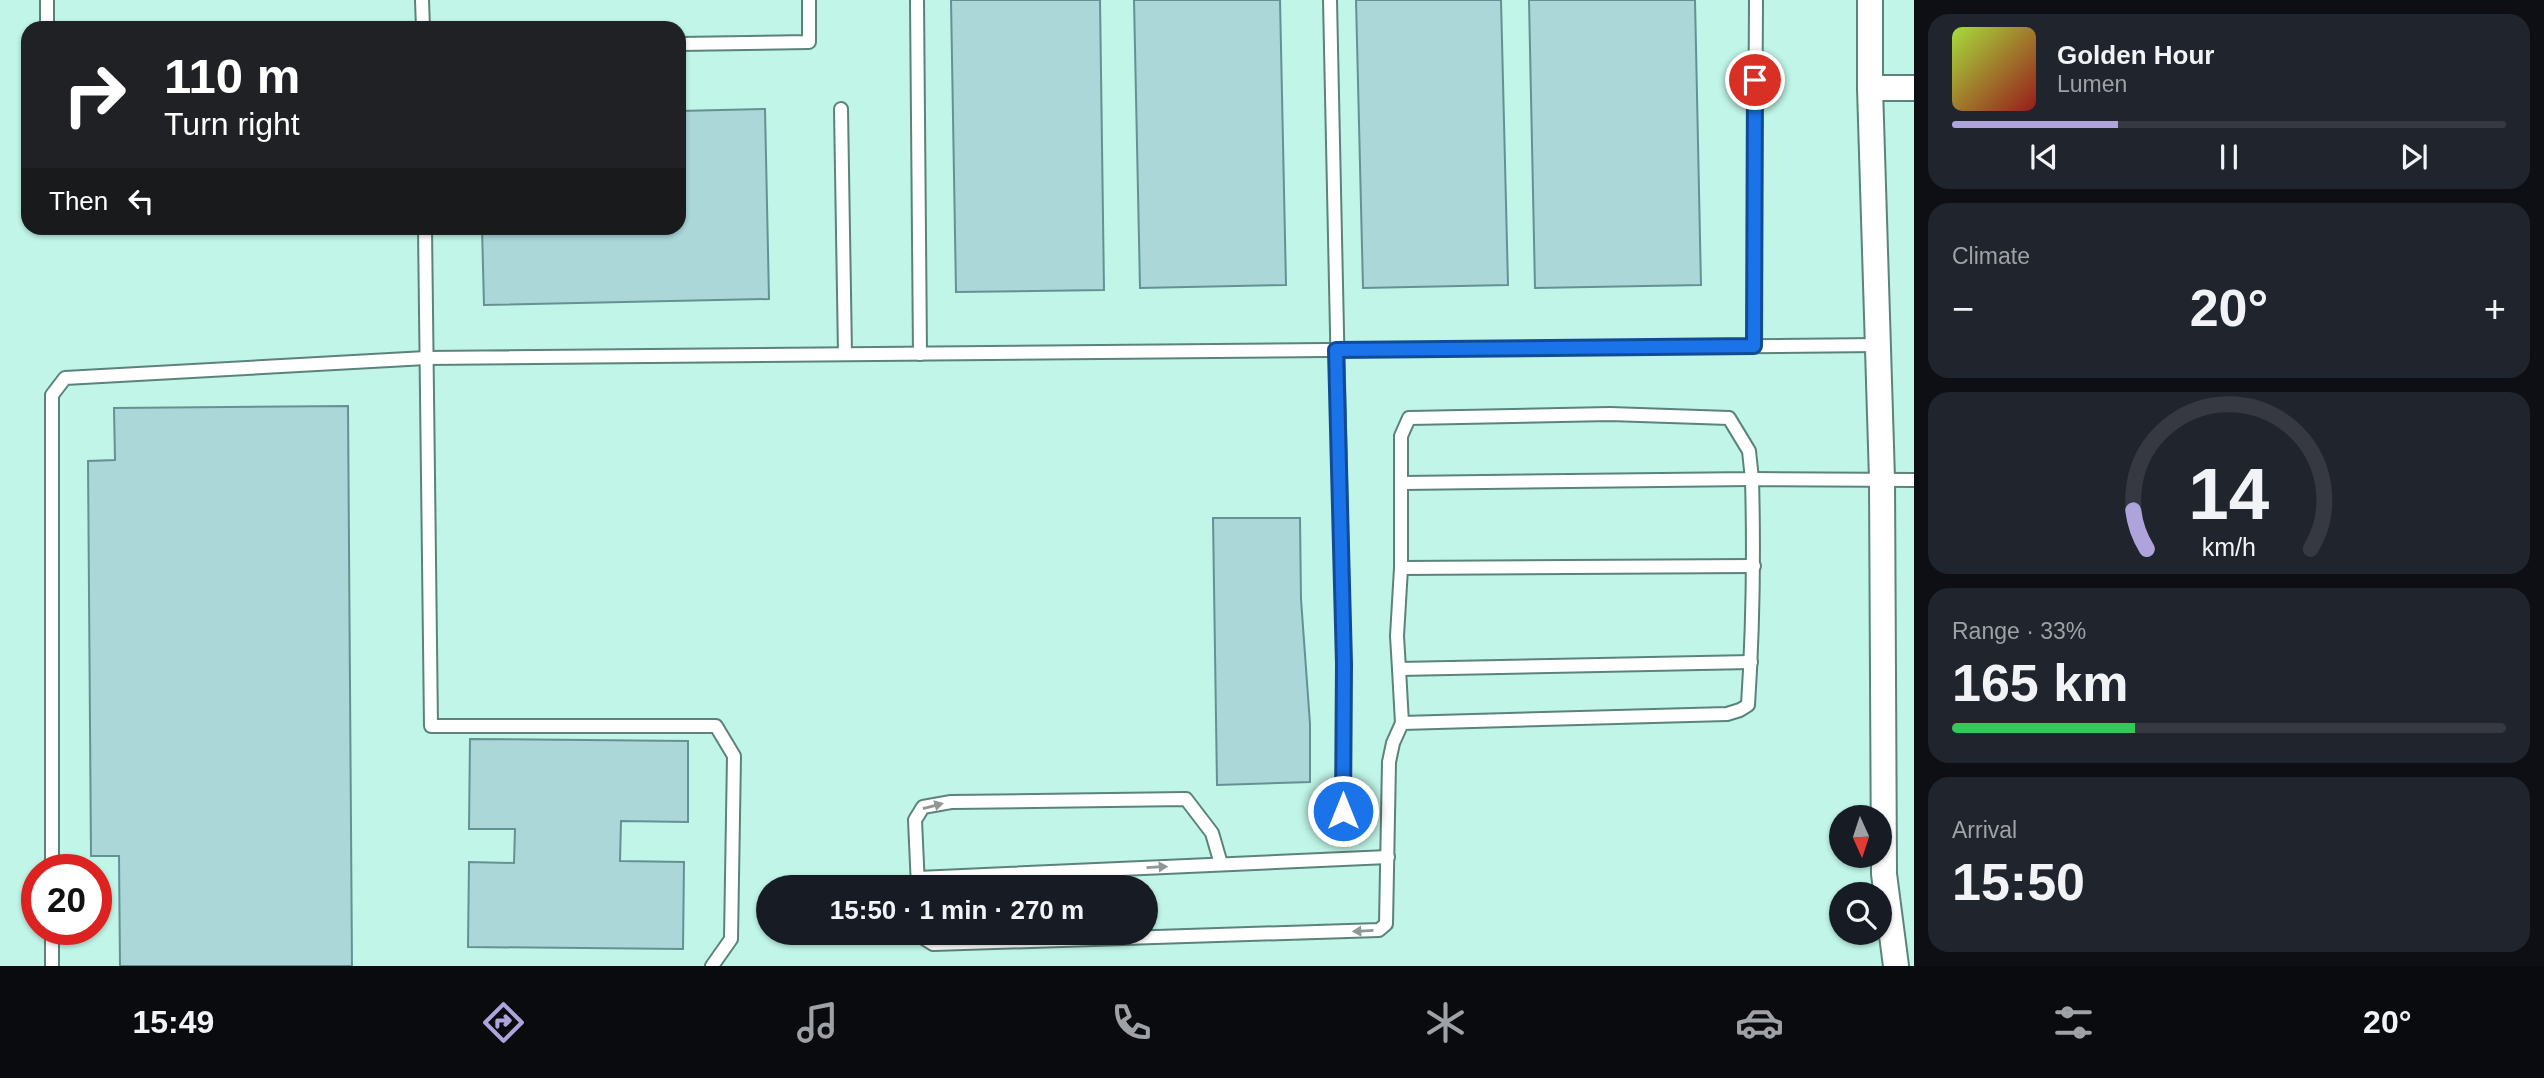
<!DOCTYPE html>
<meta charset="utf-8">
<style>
:root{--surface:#171b24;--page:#20242c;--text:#f1f3f6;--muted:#9ea1a6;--line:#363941;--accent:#aea3db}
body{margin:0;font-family:Arial,sans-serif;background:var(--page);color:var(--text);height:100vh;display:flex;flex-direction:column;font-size:26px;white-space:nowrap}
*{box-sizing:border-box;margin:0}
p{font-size:23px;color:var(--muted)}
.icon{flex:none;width:38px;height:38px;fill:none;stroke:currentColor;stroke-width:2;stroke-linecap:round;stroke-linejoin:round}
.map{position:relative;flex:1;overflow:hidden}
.details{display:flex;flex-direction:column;gap:14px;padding:14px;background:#0d0f14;width:630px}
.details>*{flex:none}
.top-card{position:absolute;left:21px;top:21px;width:665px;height:214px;border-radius:21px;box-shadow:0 2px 5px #0004;background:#202124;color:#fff;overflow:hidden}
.needle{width:46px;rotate:177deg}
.controls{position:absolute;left:1829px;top:805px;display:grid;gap:14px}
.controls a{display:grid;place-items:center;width:63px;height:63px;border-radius:50%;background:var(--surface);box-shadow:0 2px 5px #0004;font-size:35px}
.speed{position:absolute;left:21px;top:854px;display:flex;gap:14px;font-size:35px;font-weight:700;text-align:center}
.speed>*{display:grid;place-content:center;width:91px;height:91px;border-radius:50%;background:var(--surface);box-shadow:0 2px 5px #0004;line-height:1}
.speed .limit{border:10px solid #d22;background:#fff;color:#111}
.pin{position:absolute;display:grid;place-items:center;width:60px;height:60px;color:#fff;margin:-30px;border:4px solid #fff;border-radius:50%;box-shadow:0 2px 7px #0007}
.me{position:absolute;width:77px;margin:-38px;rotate:0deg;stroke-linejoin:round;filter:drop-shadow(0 0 5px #0008)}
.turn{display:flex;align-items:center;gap:24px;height:147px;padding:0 28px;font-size:32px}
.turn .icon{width:91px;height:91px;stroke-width:2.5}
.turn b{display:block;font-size:49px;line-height:60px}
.then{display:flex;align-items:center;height:66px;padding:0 28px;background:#0003;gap:14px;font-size:26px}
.big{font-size:52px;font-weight:600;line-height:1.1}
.details .widget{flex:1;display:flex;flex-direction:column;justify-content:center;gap:10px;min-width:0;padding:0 24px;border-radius:21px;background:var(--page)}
.details .dial{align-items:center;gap:0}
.dial svg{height:182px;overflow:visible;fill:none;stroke:var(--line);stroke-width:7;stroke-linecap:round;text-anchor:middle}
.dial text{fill:var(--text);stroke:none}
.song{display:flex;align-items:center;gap:21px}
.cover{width:84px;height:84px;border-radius:10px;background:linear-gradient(135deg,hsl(80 70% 55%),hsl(0 70% 35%))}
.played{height:7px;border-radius:4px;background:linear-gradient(90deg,var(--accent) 30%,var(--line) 30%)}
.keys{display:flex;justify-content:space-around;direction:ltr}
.heat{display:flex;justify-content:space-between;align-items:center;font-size:38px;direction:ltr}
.charge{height:10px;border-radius:5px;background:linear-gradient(90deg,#34c759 33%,var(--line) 0)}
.trip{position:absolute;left:756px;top:875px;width:402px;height:70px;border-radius:35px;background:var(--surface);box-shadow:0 2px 5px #0004;font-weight:600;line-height:70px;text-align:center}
.tab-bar{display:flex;height:112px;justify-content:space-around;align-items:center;background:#090b0e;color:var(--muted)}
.tab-bar .icon{width:49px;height:49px}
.tab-bar .active{color:var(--accent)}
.tab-bar b{font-size:32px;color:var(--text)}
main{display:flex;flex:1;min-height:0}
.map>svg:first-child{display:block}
</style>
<main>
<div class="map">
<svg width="1914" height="966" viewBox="0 0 1914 966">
<rect width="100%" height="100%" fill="#d2fdf2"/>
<path fill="#c0f5e7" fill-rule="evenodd" d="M0,0h1914v966h-1914zM28,28h651v200h-651zM1841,817h39v39h-39zM37,870h59v59h-59zM768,887h378v46h-378zM1841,894h39v39h-39z"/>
<g fill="#abd7d9" stroke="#669193" stroke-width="2">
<polygon points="951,0 1100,0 1104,290 956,292"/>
<polygon points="1134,0 1280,0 1286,285 1140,288"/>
<polygon points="1356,0 1501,0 1508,285 1363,288"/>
<polygon points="1529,0 1695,0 1701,285 1535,288"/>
<polygon points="765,109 769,299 484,305 482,228 679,228 679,111"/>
<polygon points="348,406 352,966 120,966 119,856 91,856 88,461 115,460 114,408"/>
<polygon points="1213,518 1300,518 1301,599 1310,724 1310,782 1217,785"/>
<polygon points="470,739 688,741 688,822 621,821 620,861 684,862 683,949 468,947 469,862 514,863 515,829 469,829"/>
</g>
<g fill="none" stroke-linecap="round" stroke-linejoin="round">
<g stroke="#5b8379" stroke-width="16">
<g id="service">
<polyline points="47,0 47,28"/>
<polyline points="422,0 423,28"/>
<polyline points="917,0 920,354"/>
<polyline points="1330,0 1344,664 1343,811"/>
<polyline points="679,44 809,42 809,0"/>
<polyline points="841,109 845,354"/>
<polyline points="425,228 431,726 716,726 734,756 731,939 712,966"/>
<polyline points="1754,346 1756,0"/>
<polyline points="1402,483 1752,479 1749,451 1729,418 1610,414 1409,418 1401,436 1401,568 1397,636 1399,669 1751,662"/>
<polyline points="1401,568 1754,566"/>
<polyline points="1399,669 1402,723"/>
<polyline points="52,870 52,395 65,378 426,358 1879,345"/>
<polyline points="918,878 1388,857"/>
<polyline points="918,887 915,820 923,807 951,802 1186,799 1212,833 1221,864"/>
<polyline points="52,929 52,966"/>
<path d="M923,933l2,6 8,5 446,-14 7,-6 3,-162 4,-19 9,-20 325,-9 13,-4 8,-5c5,-76 6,-151 4,-226l162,1"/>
</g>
</g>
<g stroke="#5b8379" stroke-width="28">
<g id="minor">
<polyline points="1870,0 1870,88 1882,479 1884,874 1896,966"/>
<polyline points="1870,88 1914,88"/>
</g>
</g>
<use href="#service" stroke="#fff" stroke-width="12"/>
<use href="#minor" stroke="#fff" stroke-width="24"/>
</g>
<defs><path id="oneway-solid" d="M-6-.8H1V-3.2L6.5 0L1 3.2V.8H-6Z" transform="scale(1.75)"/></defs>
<g fill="#909896">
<use href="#oneway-solid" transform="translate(933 806) rotate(-15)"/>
<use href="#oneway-solid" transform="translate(1157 867) rotate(-3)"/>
<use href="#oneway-solid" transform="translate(1363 931) rotate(177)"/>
</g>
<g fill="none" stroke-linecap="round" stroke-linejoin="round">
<g stroke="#114b97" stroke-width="18">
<polyline id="route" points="1343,811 1344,664 1336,350 1754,346 1755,80"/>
</g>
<use href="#route" stroke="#1a73e8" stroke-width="12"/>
</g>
</svg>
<div class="controls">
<a><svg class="needle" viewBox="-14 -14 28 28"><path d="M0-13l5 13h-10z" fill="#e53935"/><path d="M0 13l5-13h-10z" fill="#9ea1a6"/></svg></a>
<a><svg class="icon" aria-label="search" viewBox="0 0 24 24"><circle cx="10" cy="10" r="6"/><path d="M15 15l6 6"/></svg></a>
</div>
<div class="speed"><div class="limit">20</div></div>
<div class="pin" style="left:1755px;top:80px;background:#d93025"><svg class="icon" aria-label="arrive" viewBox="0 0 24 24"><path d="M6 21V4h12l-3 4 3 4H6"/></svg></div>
<svg class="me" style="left:1343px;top:811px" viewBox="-20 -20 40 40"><circle r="17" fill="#1a73e8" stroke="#fff" stroke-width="3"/><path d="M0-11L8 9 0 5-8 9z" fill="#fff"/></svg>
<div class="trip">15:50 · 1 min · 270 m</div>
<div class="top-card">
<div class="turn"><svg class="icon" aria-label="right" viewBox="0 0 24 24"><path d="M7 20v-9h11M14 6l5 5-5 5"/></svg><div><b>110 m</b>Turn right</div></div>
<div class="then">Then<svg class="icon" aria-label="left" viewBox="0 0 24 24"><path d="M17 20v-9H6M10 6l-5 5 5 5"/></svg></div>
</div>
</div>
<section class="details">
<div class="widget">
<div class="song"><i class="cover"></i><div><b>Golden Hour</b><p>Lumen</p></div></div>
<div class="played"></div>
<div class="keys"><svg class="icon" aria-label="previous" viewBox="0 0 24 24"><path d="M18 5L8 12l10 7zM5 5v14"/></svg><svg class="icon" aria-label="pause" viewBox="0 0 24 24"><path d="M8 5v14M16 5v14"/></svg><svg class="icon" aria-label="next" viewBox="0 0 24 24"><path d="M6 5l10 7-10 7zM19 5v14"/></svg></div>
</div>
<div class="widget"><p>Climate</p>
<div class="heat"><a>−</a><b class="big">20°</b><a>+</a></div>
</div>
<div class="widget dial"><svg viewBox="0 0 100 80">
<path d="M14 69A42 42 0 1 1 86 69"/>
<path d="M14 69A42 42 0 0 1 8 52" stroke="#aea3db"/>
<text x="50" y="56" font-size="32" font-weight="700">14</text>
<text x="50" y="72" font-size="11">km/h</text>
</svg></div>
<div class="widget"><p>Range · 33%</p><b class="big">165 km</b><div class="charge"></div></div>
<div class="widget"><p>Arrival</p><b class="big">15:50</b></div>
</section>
</main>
<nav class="tab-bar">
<b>15:49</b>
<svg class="icon active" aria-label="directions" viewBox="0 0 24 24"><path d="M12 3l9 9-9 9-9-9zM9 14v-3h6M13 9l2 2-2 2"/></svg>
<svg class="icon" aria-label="music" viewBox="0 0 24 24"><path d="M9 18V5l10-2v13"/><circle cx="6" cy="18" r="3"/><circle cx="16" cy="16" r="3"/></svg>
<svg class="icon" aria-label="phone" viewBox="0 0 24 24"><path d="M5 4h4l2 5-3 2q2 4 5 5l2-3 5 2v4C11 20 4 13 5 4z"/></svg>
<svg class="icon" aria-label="climate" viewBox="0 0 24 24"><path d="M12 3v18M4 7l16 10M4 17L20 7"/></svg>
<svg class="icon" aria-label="car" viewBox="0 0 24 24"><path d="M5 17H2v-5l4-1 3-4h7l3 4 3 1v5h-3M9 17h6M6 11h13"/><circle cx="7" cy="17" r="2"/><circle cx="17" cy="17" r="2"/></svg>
<svg class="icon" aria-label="filters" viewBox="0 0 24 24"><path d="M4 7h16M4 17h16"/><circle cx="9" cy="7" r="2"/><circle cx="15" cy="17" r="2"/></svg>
<b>20°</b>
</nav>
